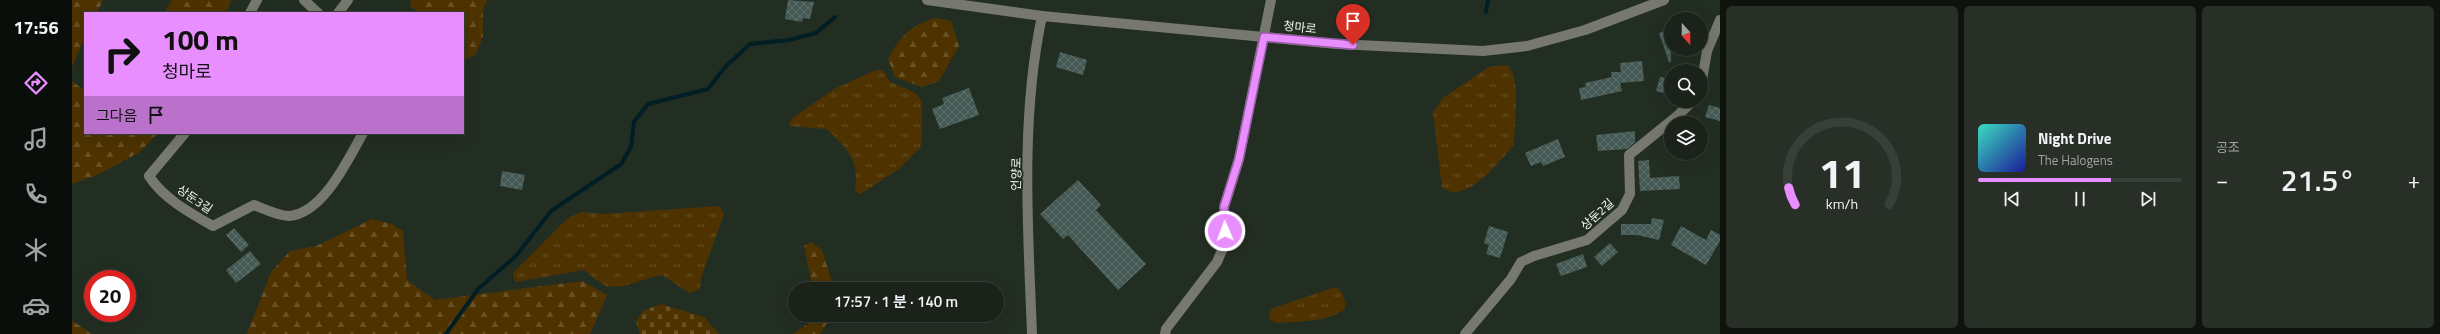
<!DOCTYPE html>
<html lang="ko">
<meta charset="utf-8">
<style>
:root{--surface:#1a221a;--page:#272f27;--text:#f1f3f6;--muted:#9fa4a2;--line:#383f39;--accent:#e98efe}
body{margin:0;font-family:"Titillium Web","Noto Sans KR",sans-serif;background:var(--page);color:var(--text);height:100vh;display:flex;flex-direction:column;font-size:15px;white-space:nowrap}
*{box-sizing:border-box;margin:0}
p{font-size:13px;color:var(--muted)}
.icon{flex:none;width:22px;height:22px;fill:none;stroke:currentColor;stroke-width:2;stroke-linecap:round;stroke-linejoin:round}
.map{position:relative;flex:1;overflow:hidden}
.panel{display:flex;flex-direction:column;gap:6px;padding:6px;background:#0e130e;width:720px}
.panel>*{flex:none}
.banner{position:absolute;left:12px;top:12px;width:380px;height:122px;border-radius:0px;box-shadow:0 4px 16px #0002,0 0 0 1px var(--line);background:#e98efe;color:#111;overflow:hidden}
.needle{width:26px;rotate:159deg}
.tools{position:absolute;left:1592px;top:12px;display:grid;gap:8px}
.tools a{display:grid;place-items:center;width:44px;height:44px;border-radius:50%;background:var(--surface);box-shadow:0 4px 16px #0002,0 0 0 1px var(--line);font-size:20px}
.speed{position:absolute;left:12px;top:270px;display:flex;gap:8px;font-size:20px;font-weight:700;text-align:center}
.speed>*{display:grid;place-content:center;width:52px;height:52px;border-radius:50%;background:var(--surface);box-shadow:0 4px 16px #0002,0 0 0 1px var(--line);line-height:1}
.speed .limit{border:6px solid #d22;background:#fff;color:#111}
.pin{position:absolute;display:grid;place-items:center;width:34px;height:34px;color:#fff;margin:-41px -17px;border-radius:50% 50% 50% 0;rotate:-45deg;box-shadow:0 0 4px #0007}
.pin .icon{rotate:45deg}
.me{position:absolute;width:44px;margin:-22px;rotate:358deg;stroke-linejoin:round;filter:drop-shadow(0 0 3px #0008)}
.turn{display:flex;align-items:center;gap:14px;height:84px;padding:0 12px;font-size:18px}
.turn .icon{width:52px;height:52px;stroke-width:2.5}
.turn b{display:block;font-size:28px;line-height:34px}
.then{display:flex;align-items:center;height:38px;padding:0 12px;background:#0003;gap:8px;font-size:15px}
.big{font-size:30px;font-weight:600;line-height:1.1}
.panel .tile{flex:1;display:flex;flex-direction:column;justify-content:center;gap:6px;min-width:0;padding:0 14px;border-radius:6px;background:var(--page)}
.panel .dial{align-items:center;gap:0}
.dial svg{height:104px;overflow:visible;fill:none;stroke:var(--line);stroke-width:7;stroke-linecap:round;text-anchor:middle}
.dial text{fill:var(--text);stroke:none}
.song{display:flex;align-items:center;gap:12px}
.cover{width:48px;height:48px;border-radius:6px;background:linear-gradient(135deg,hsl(170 70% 55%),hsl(240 70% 35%))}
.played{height:4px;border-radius:2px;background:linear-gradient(90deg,var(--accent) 65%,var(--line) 65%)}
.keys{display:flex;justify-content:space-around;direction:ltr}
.heat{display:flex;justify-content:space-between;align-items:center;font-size:22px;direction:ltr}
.panel .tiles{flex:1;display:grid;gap:6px;grid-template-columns:repeat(3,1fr)}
.trip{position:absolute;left:716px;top:282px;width:216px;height:40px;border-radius:20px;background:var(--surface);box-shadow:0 4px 16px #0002,0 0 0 1px var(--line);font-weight:600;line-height:40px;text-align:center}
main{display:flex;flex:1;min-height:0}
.menu{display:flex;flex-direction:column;width:72px;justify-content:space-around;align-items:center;background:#0a0e0a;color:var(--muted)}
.menu .icon{width:28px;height:28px}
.menu .current{color:var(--accent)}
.menu b{font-size:18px;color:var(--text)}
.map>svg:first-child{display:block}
</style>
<main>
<nav class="menu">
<b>17:56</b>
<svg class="icon current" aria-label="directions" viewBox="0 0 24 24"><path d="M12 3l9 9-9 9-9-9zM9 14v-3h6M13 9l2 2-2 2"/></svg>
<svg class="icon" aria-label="music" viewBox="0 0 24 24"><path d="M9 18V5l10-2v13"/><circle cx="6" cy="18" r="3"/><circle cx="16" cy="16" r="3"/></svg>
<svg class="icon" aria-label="phone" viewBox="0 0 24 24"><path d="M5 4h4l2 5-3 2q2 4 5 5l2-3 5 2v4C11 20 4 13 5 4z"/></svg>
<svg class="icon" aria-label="climate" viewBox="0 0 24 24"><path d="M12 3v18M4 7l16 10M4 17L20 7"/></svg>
<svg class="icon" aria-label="car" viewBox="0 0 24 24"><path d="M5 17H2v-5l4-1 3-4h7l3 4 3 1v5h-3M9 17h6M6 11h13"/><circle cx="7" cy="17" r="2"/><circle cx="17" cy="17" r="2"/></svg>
</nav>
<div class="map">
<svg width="1648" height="334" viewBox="0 0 1648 334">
<defs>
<pattern id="grass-tufts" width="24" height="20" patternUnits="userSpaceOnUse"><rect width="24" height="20" fill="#4e3301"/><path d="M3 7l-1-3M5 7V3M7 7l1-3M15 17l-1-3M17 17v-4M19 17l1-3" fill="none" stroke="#685126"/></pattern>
<pattern id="forest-firs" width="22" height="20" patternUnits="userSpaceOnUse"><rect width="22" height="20" fill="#4e3301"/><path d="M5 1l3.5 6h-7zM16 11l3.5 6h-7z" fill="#685126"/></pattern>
<pattern id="cemetery-stones" width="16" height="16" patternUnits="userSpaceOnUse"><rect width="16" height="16" fill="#4e3301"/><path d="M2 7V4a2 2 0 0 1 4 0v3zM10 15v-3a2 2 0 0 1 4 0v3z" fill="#685126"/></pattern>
<pattern id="building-cross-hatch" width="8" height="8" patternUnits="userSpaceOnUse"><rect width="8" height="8" fill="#455a55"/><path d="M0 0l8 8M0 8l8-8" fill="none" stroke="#60726e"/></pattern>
</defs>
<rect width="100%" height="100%" fill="#232e23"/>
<g fill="url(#grass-tufts)">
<path d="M1435,65c15,13 7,59 7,80 -15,16 -49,62 -72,42l-9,-74 11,-16 45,-30z"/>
<path d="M804,70h7l6,11 28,13 5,8v37l-2,9 -21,21 -39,25 -5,-5c5,-30 -9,-41 -28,-60l-38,-3 2,-7 43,-30z"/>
<path d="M648,206l4,8 -23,64 -1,11 -10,4 -28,-18c-15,2 -45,17 -58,10 -7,-4 -13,-10 -20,-15l-69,12 -2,-9 55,-55 13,-6 24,2z"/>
<path d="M1264,287c7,4 10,14 9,22 -19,14 -46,12 -69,14l-6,-4 -1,-6 4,-5z"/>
</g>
<g fill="url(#forest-firs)">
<polygon points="0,0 31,0 25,13 13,13 13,37 0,67"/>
<polygon points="100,0 159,0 154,13 92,13"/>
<polygon points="339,0 415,0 411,9 411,36 404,54 391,61 391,13 347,13 338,6"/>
<path d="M864,18l15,3 8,25 -20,35 -17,6 -27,-10 -7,-18c11,-22 24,-35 48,-41z"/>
<polygon points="0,81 13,91 13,133 86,133 68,152 25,175 0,184"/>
<polygon points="300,219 320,224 331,231 335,280 363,300 510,281 535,295 518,334 175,334 199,272 218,251 244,246"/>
<polygon points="739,242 750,250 762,289 741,289 732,246"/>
<polygon points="738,315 760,315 748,334 721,334 737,323"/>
<polygon points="0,321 1,321 20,334 0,334"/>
</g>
<polygon fill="url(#cemetery-stones)" points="589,304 632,317 647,334 568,334 564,321 571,311"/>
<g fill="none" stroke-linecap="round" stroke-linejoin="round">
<g stroke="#011e25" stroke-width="4">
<polyline points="1414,12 1416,0"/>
<polyline points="374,334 406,289 444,256 479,211 549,164 559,147 562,122 576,104 636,89 653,67 678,44 717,40 744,33 763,17"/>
</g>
</g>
<g fill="url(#building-cross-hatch)">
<polygon points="716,0 742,2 738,19 731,18 730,22 713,19"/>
<polygon points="1599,29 1599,62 1597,62 1587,33"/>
<polygon points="988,52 1015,60 1011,75 984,67"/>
<polygon points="1570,61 1572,81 1548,83 1550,91 1509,100 1507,88 1514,87 1513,83 1540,77 1539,72 1549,72 1548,63"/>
<polygon points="1588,77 1599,79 1599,95 1584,91"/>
<polygon points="897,88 907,115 868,129 860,109 872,104 870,98"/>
<polygon points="1637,105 1648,108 1648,121 1633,117"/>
<polygon points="1563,131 1563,142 1555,149 1526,151 1524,135"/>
<polygon points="1486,139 1493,157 1471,166 1469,162 1459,166 1453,153"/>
<polygon points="1577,160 1578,178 1607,176 1608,189 1568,191 1566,161"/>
<polygon points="430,171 453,175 450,190 428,186"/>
<polygon points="1006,180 1029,205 1024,210 1074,264 1046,290 996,235 991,239 968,214"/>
<polygon points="1580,218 1592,220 1587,240 1565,235 1549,235 1549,224 1579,224"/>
<polygon points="1417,226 1436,232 1428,258 1414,254 1417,245 1412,243"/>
<polygon points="1609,226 1634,240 1639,230 1648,235 1648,241 1634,265 1599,245"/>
<polygon points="162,228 177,245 169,252 154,235"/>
<polygon points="1538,243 1546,252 1530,266 1522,257"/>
<polygon points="178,251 189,264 164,283 154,270"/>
<polygon points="1511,254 1515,267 1489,276 1484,264"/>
</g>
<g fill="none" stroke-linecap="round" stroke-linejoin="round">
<g stroke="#777870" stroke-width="10">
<polyline points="232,0 246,13"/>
<polyline points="855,0 970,16 1265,44 1411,51 1455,46 1513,30 1592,0"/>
<polyline points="178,13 185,0"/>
<polyline points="266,13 276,0"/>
<polyline points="1629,86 1635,51 1648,20"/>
<path d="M113,133l-36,43c14,22 41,37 64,50l41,-21c10,4 24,11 35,11 34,-2 59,-57 74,-83"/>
<path d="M960,334c-4,-105 -12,-215 10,-318"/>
<polyline points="1093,334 1094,329 1145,262 1153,243 1152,207 1167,159 1199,0"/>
<polyline points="1393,334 1439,279 1449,262 1462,256 1515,240 1550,210 1558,194 1557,155 1604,117 1621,101"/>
</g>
</g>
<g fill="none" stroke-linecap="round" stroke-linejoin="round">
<g stroke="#975ca5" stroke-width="10">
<polyline id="route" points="1153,231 1152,207 1167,159 1192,37 1281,45"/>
</g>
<use href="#route" stroke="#e98efe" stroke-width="7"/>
</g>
<g text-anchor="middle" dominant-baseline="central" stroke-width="4" stroke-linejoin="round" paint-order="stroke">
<g font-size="12" fill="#f0f7f0" stroke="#232e23">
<text transform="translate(1228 27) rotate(6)">청마로</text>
<text transform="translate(944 174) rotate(-89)">언양로</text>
<text transform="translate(123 199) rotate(34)">상둔3길</text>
<text transform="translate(1525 214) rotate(-42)">상둔2길</text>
</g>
</g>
</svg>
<div class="tools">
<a><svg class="needle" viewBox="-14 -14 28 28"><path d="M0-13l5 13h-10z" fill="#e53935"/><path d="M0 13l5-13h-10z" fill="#9fa4a2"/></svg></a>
<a><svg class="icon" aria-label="search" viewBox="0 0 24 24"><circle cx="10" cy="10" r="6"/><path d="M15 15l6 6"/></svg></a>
<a><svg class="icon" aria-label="layers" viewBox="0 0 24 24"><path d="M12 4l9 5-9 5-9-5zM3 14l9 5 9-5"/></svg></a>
</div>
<div class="speed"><div class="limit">20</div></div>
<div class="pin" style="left:1281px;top:45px;background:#d93025"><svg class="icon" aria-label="arrive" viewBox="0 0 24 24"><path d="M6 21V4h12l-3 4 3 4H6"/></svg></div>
<svg class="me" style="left:1153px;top:231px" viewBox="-20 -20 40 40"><circle r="17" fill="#e98efe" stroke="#fff" stroke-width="3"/><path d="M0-11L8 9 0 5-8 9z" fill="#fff"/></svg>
<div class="trip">17:57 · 1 분 · 140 m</div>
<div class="banner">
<div class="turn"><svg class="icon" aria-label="right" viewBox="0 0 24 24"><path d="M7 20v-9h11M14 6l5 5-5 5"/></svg><div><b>100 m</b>청마로</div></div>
<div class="then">그다음<svg class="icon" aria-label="arrive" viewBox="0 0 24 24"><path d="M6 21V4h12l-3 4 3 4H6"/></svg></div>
</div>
</div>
<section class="panel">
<div class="tiles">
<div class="tile dial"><svg viewBox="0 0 100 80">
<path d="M14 69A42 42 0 1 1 86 69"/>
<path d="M14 69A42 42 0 0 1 9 56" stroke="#e98efe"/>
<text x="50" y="56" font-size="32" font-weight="700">11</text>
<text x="50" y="72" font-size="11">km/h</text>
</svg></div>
<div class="tile">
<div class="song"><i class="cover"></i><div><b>Night Drive</b><p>The Halogens</p></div></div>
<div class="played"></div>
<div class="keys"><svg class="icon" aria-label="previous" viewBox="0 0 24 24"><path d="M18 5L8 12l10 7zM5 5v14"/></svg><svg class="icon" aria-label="pause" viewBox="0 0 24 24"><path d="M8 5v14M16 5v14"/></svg><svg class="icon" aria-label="next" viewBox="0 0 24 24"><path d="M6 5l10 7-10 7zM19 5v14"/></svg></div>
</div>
<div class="tile"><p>공조</p>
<div class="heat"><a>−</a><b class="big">21.5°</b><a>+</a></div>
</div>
</div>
</section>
</main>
